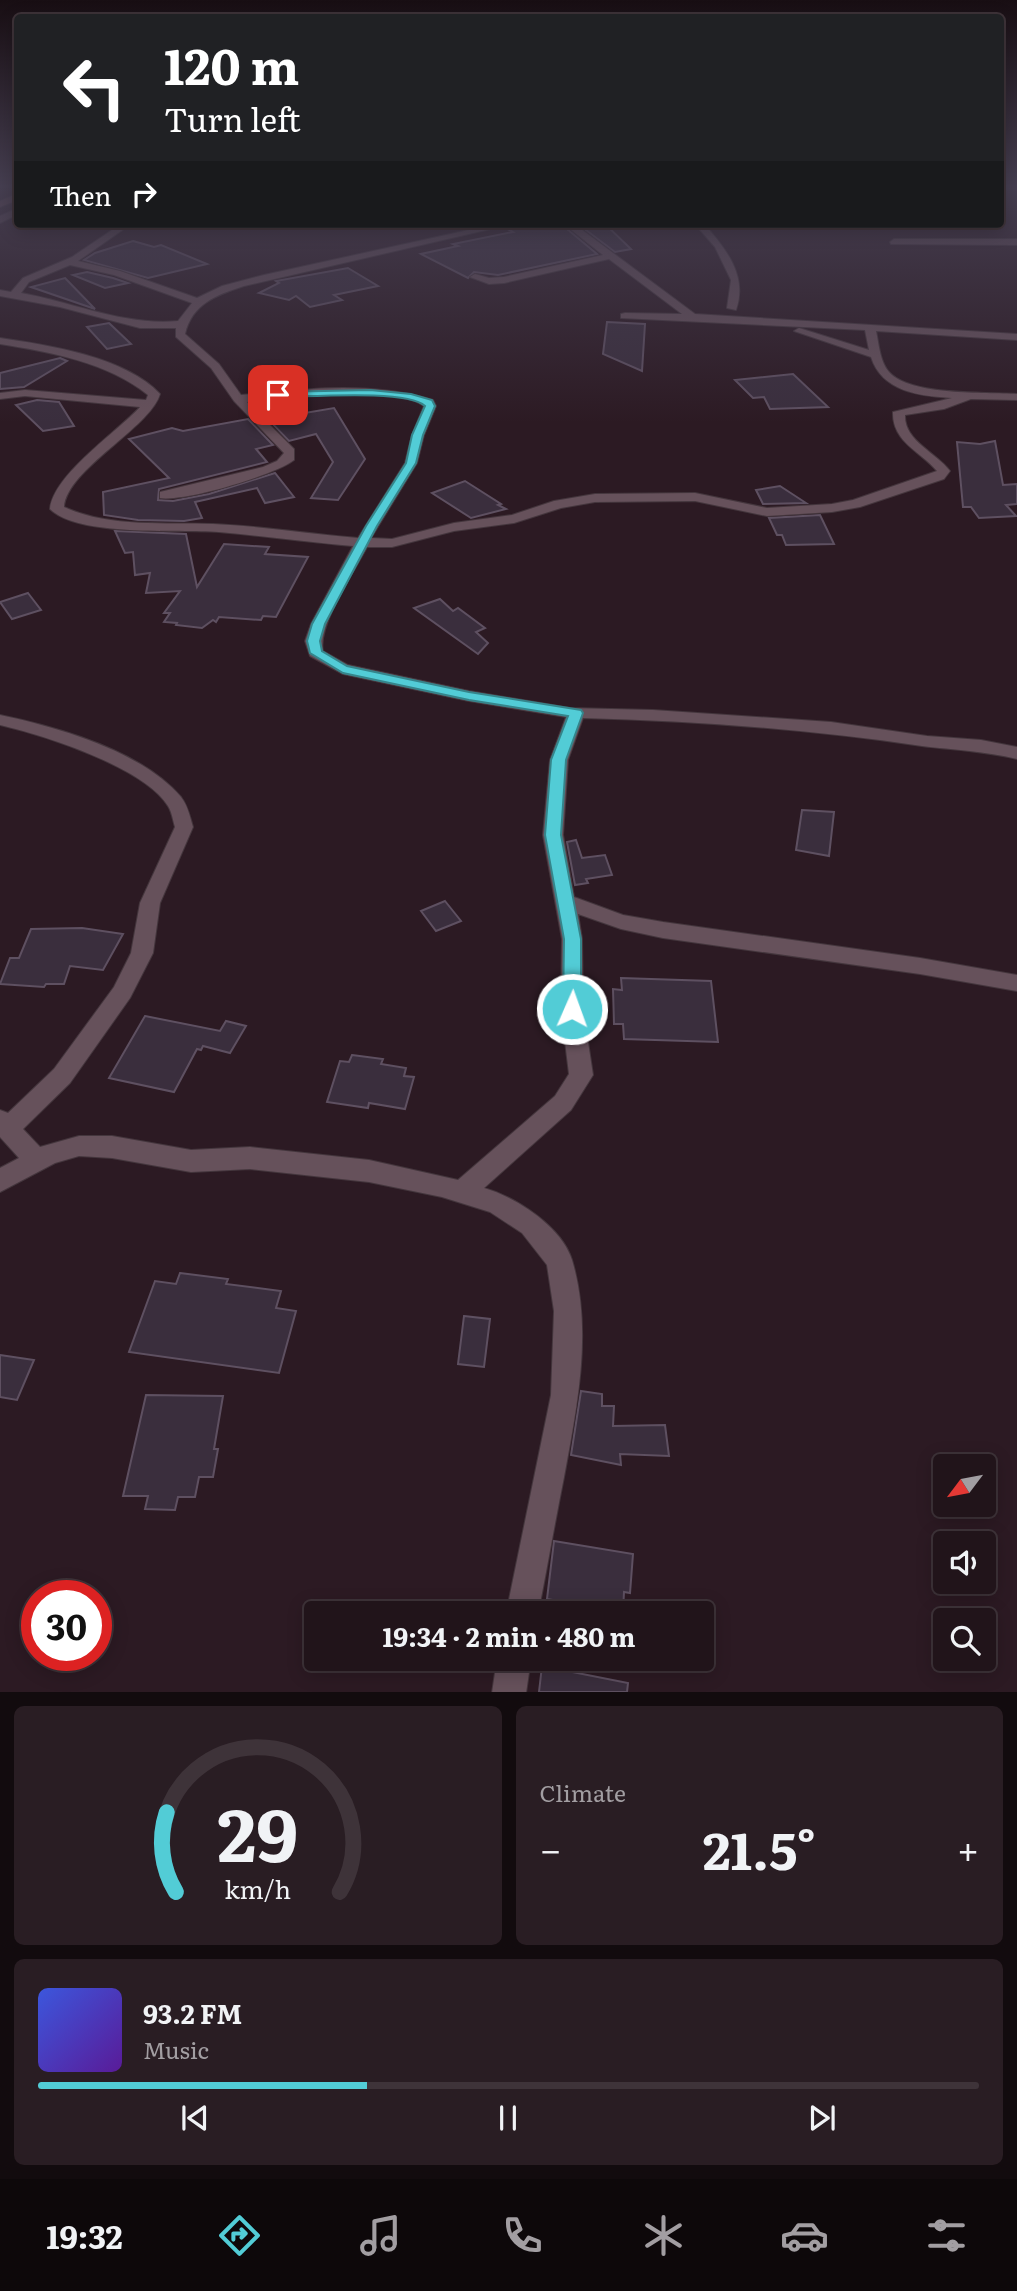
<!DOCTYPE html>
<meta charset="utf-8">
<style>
:root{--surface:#21141a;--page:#291d23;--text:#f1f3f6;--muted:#a29ea2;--line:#3e3339;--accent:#52ccd6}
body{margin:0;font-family:Literata,serif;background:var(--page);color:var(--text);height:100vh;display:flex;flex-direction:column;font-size:26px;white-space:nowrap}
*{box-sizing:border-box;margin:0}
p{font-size:23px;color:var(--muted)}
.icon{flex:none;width:38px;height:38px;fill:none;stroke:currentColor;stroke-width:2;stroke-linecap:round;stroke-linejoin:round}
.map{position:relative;height:1692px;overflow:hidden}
.details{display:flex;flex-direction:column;gap:14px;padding:14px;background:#120b0e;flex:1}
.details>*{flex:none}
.banner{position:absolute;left:14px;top:14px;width:990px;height:214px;border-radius:7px;box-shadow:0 4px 18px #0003,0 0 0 2px var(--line);background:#202124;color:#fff;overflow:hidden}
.needle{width:46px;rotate:238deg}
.fabs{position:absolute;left:933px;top:1454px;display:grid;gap:14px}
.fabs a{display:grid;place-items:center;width:63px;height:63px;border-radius:7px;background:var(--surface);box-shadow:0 4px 18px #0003,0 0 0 2px var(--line);font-size:35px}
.speed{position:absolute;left:21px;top:1580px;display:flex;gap:14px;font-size:35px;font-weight:700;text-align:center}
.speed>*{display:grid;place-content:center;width:91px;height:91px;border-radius:50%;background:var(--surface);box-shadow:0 4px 18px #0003,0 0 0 2px var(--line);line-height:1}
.speed .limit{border:10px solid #d22;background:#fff;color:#111}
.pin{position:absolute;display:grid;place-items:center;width:60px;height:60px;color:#fff;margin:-30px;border-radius:14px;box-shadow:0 4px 10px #0006}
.me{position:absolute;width:77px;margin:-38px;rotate:2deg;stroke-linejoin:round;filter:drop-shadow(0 0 5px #0008)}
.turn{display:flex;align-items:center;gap:24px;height:147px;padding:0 35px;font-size:32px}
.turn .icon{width:91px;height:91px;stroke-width:2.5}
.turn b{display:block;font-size:49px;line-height:60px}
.then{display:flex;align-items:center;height:66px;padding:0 35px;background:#0003;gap:14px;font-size:26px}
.big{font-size:52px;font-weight:700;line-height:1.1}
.details .tile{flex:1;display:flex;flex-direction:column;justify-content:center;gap:10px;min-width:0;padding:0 24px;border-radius:10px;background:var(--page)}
.details .dial{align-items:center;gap:0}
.dial svg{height:182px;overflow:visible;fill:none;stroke:var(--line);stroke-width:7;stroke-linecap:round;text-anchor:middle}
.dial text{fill:var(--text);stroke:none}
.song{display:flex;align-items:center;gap:21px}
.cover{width:84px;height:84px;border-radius:10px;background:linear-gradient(135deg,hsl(230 70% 55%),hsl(270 70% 35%))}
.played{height:7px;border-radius:4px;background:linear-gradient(90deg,var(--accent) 35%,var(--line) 35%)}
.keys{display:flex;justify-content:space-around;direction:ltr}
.heat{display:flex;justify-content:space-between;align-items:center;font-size:38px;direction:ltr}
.details .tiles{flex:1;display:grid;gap:14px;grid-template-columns:1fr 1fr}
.tile:last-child{grid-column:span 2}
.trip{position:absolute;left:304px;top:1601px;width:410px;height:70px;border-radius:7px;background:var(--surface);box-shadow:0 4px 18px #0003,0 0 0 2px var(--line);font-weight:700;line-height:70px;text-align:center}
.tabs{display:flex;height:112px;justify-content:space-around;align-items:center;background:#0d080a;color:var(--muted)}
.tabs .icon{width:49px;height:49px}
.tabs .active{color:var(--accent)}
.tabs b{font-size:32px;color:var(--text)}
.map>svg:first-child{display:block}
</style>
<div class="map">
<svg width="1017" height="1693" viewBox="0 0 1017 1693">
<rect width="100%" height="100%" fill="#2c1a23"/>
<g fill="#3a2e3d" stroke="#5e5061" stroke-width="2">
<polygon points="515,224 561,224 597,254 498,275 474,272 468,278 421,254 458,246 453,244 513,232 506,228"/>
<polygon points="578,224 605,224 631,249 615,252"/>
<polygon points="133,241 154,247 161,245 207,264 148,278 84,260 95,253"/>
<polygon points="348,268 378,286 334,295 342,300 310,307 296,296 289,300 259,293 279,283 276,281"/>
<polygon points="87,272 113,278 128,283 105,288 73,275"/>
<polygon points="65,278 95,309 31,287"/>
<polygon points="607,322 645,324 642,371 603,354"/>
<polygon points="109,323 131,344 107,349 87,327"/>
<polygon points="60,358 67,361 24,387 0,389 0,373"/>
<polygon points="793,374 828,407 770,409 764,397 753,398 735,380"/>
<polygon points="37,400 59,402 74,426 43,431 16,405"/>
<polygon points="334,408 365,459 338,500 311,498 333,462 316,434 289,441 264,415 289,409 293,411 300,410 305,413"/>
<polygon points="248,419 273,445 256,449 267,462 159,489 158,500 173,501 209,494 275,473 294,497 265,503 257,488 195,502 202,518 184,521 138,520 104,515 103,492 169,478 129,439 172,428 183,431"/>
<polygon points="995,441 1003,485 1017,484 1017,504 1006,505 1016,516 979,518 971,507 963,507 957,442 980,444"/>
<polygon points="465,481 501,504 498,505 506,509 471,518 432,493"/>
<polygon points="780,486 806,503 763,504 756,490"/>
<polygon points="820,515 834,544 786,545 782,535 777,535 769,518"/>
<polygon points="115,531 186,534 197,587 224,544 269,547 265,554 308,557 276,617 263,616 261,620 219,617 216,622 213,620 202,628 176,625 177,623 164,622 170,613 164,613 180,591 146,593 150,573 135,575 133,552 125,553"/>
<polygon points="28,593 41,610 12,619 0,602"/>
<polygon points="440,599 453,611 458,608 485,628 476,632 488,643 478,654 414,608"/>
<polygon points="802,810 834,812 829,856 796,850"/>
<polygon points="576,840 582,858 605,855 612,875 586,879 588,883 575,885 567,842"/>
<polygon points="445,901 461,921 436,931 421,911"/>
<polygon points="82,928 123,934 103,970 70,966 64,984 46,984 44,987 0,984 10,958 19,958 31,929"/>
<polygon points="621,978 711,981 718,1042 624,1039 623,1024 614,1024 613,989 622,990"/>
<polygon points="145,1016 220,1031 226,1021 246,1026 230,1053 203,1046 201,1050 197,1049 174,1092 109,1078"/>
<polygon points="352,1055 383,1059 381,1064 406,1068 404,1076 414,1077 405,1109 369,1103 368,1108 327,1102 340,1061 349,1062"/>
<polygon points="180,1273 228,1279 226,1284 281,1291 276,1308 296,1311 279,1373 129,1352 155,1281 176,1284"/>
<polygon points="464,1316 490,1319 484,1367 458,1364"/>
<polygon points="0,1355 34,1360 17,1400 0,1397"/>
<polygon points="581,1391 602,1394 602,1406 614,1406 613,1426 665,1425 669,1456 620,1454 621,1465 571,1455"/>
<polygon points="146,1395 223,1396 214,1449 218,1449 213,1477 199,1477 195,1497 178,1497 175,1510 145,1509 148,1496 123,1496"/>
<polygon points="554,1541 633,1554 630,1593 624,1592 623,1612 547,1599"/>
<polygon points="542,1666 628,1683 627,1692 539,1692"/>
</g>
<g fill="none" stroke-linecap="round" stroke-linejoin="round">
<g stroke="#44363d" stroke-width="2">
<g id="street">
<polygon points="1001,186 1017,186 1017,190 1001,189"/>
<polygon points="18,208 18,214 0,223 0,216"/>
<path d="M121,224h10l-53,37 42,10 77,27 25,-12 42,-11 232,-51h16l-268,62c-28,9 -52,18 -59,48l34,30 22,31c64,-6 129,-14 192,5l3,6 -12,29 -7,28 -46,75 21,1 62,-16 58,-8 42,-14 41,-7 100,-1 72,15 65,-4 21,-4 84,-29c-17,-20 -45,-29 -44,-59l59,-14c-32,-2 -70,-6 -81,-41l-77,-26 5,-3 70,22 -4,-20 -244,-12v-4l4,-1 57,1 -73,-55 -105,24 -15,1 -19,-7 5,-3 14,4 15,-1 99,-22 -39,-31h10l121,90 322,20v6l-141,-9c3,14 4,31 13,41 21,24 97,20 128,22v6l-46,-1 -27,10 -39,6c-1,26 31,37 45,56l-6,8 -84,28 -28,5 -65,4 -72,-15 -100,1 -34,6 -47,15 -60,8 -62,16h-25c-12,23 -50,79 -44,104l25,14 121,26 101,17 83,2 178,12 96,14 54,4 36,7v12c-32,-8 -63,-9 -95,-13 -113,-17 -226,-25 -339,-28l-15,42 -5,75 11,62 49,18 40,7 257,36 97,17v16l-97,-17 -257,-36 -42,-9 -43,-15 4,25 1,70 10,66 -22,35 -87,78c32,9 78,39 88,72 21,70 5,147 -8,217 -9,45 -17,91 -26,137h-32l45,-219 3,-84 -7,-46 -25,-32 -32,-21 -48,-15 -73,-15 -119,-13 -59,3 -79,-14 -33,-2 -24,7 -55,29v-24l19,-10 -19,-21v-27l8,3 46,-44 60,-82 17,-34 9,-50 35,-76c-2,-6 -3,-15 -7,-21 -24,-39 -125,-71 -168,-81v-10c57,12 142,36 181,82 7,9 9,20 12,30l-33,76 -7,50 -23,45 -60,85 -47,46 17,18 39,-11h33l79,14 59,-3 119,13 89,20 97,-84 14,-22 -8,-65 1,-70 -19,-104 7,-75 16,-43 -97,-16 -126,-27 -33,-18 -5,-15 6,-17 42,-78c-44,-4 -89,-10 -134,-14 -40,-3 -141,5 -169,-23 3,-34 67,-77 90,-102l-115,-11 -25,3v-6l25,-3 121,10 2,-5c-41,-33 -98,-43 -148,-51v-6c48,7 126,19 160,56 -10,34 -93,75 -96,113 46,21 100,15 149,17 48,2 97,10 145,14l47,-75 7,-28 12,-29c-29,-22 -139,-8 -177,-4l47,47v11c-19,15 -109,42 -134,38v-6l103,-25 14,-6 7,-8 -50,-52 -23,-33 -35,-31v-9h-36l-80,-21 -60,-11v-6l11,2 12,-14 49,-21zM70,265l44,10 78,28 -14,18c-54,5 -105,-19 -157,-28l8,-11z"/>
<path d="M695,224h9c22,25 44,52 32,86l-9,-2 4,-28 -16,-33z"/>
<polygon points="894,239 1017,239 1017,245 891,244 890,242"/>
<polygon points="497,1659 531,1659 526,1693 492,1693"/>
</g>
</g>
<g stroke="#44363d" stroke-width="2">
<polygon id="secondary" points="18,193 18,200 0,207 0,201"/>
</g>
<use href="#street" fill="#66515b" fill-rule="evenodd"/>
<use href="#secondary" fill="#875c65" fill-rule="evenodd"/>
</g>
<linearGradient id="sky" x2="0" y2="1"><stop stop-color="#180e13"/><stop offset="0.44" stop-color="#453e50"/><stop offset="1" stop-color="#453e50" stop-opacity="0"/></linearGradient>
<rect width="1017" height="423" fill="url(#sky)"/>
<path fill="#52ccd6" stroke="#35858b" stroke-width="2" d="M370,390l41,4 21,6 3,6 -12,29 -7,28 -39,63 -52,98 -5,17 2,10 25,15 122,26 112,18 2,3 -17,47 -5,75 20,104v70l-2,5h-13l-3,-5 1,-70 -19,-104 6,-75 17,-44 -99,-16 -126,-27 -33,-20 -3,-12 5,-17 54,-98 40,-63 6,-28 13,-29c-18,-17 -118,-9 -147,-9l-5,-2 5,-3z"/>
</svg>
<div class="fabs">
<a><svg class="needle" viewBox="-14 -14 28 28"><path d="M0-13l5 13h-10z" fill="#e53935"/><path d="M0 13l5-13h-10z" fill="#a29ea2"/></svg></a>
<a><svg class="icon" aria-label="sound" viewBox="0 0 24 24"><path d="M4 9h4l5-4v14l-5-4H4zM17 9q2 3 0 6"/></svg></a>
<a><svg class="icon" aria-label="search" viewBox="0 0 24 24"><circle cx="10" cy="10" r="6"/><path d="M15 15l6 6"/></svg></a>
</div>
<div class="speed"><div class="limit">30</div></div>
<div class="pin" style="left:278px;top:395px;background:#d93025"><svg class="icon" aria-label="arrive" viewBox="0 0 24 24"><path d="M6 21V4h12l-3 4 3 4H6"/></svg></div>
<svg class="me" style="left:572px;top:1009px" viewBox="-20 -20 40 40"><circle r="17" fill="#52ccd6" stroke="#fff" stroke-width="3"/><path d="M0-11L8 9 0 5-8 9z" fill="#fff"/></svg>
<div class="trip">19:34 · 2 min · 480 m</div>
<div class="banner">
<div class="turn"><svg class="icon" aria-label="left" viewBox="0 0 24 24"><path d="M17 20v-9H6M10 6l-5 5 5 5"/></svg><div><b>120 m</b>Turn left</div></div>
<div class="then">Then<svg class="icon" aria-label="right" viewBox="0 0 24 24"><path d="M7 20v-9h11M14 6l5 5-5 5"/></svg></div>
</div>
</div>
<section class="details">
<div class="tiles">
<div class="tile dial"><svg viewBox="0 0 100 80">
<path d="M14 69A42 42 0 1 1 86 69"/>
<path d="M14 69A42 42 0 0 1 10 34" stroke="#52ccd6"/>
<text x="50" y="56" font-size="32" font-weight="700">29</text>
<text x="50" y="72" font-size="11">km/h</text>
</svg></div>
<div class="tile"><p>Climate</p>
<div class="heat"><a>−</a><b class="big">21.5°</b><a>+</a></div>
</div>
<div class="tile">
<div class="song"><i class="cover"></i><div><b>93.2 FM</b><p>Music</p></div></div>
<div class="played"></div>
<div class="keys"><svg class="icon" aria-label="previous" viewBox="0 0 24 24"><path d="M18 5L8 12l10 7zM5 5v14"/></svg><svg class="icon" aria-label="pause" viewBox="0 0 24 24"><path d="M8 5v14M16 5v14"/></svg><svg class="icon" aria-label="next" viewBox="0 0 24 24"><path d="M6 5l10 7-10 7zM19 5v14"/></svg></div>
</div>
</div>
</section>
<nav class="tabs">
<b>19:32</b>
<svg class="icon active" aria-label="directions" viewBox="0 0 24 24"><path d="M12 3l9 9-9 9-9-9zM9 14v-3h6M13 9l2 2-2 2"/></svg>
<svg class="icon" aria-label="music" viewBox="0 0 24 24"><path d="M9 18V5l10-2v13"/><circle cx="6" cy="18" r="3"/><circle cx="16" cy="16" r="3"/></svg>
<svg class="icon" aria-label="phone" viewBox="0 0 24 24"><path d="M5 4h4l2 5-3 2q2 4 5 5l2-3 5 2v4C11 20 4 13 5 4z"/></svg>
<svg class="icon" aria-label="climate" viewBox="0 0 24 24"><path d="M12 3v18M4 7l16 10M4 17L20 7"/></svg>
<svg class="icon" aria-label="car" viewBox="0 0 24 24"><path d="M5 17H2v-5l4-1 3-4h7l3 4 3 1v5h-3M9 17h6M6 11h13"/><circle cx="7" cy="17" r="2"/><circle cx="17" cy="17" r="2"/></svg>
<svg class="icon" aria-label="filters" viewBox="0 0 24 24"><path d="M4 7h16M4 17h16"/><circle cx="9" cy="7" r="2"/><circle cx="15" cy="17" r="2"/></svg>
</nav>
